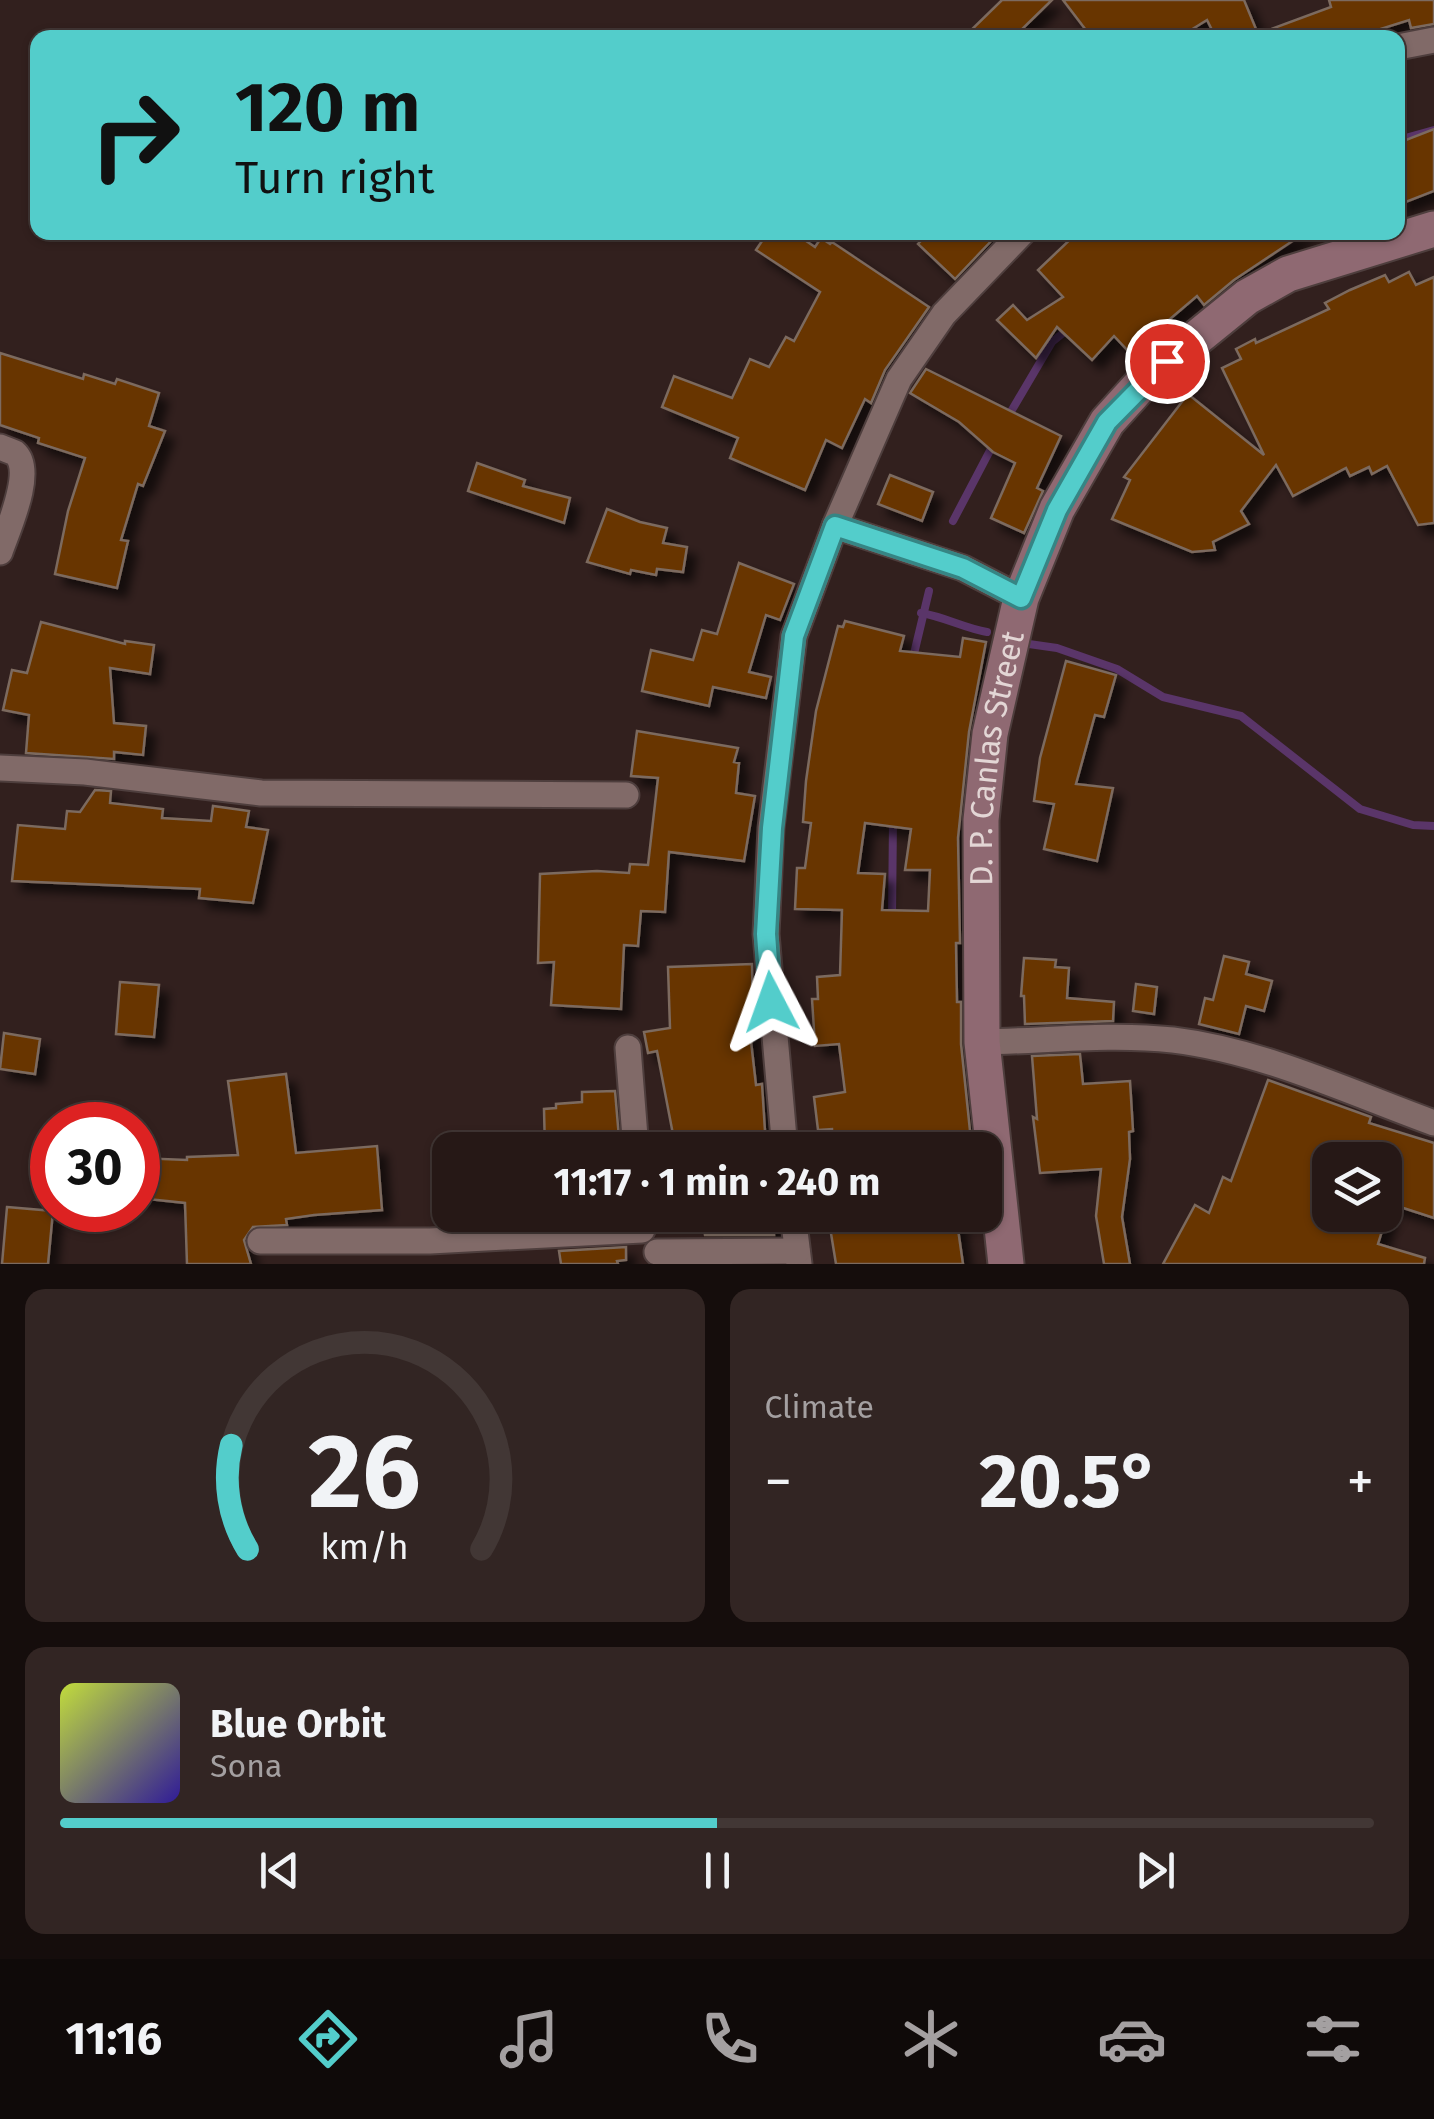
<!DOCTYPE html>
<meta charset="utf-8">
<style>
:root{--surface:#261816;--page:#322523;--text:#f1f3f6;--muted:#a4a0a1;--line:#423735;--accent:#53cdcb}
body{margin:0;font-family:"Fira Sans",sans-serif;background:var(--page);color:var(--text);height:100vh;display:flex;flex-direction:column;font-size:38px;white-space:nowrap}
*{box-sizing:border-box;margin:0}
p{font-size:32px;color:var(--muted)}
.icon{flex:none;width:55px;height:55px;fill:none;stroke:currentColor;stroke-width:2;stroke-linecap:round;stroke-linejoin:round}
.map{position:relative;height:1264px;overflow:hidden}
.side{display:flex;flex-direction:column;gap:25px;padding:25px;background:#150d0c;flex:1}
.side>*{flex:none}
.hud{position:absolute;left:30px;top:30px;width:1375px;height:210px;border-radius:20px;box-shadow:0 2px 8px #0004,0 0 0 2px var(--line);background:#53cdcb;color:#111;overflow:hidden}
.buttons{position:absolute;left:1312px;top:1142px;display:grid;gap:20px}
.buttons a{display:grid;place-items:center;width:90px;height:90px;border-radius:20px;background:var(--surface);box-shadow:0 2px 8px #0004,0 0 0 2px var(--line);font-size:50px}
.speed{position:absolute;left:30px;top:1102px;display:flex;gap:20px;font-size:50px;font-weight:700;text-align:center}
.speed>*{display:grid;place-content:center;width:130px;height:130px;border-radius:50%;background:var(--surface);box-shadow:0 2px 8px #0004,0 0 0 2px var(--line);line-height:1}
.speed .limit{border:15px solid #d22;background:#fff;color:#111}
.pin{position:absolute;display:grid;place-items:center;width:85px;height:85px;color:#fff;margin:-42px;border:5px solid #fff;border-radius:50%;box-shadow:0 2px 10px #0007}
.me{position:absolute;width:110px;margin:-55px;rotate:356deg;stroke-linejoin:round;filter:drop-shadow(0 0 8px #0008)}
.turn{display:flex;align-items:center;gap:35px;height:210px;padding:0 40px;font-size:45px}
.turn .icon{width:130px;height:130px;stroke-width:2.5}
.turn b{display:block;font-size:70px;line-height:85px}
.big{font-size:75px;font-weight:700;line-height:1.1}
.side .widget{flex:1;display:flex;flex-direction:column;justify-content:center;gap:15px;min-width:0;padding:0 35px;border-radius:20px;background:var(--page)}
.side .dial{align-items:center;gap:0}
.dial svg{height:260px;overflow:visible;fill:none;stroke:var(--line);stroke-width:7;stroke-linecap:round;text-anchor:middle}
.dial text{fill:var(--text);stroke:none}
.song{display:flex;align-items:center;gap:30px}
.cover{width:120px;height:120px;border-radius:15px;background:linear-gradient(135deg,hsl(70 70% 55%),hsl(250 70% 35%))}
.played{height:10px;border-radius:5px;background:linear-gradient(90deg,var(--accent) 50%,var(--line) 50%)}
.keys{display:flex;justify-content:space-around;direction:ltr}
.heat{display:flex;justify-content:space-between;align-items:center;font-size:55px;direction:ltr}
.side .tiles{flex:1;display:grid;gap:25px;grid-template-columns:1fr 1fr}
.widget:last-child{grid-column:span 2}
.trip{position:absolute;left:432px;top:1132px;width:570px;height:100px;border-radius:20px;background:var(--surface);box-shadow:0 2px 8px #0004,0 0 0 2px var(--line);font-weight:700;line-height:100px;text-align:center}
.tab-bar{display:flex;height:160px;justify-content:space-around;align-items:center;background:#0f0a09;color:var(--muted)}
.tab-bar .icon{width:70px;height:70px}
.tab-bar .selected{color:var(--accent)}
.tab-bar b{font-size:45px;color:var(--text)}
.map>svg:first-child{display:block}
</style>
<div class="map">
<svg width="1434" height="1264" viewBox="0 0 1434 1264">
<defs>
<filter id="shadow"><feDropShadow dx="9" dy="9" stdDeviation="5" flood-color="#0009"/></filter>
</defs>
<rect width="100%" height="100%" fill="#32201e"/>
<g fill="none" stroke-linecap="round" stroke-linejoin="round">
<g stroke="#5a3569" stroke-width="8">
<polyline points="1398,140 1434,130"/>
<polyline points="1006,420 1052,342 1068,329"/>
<polyline points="953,521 995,441"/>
<path d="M921,613c24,4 43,15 66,19"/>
<polyline points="1029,644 1057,648 1117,669 1163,697 1241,716 1360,809 1413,825 1434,826"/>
<polyline points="912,662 929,591"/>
<polyline points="892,916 893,820"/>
</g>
</g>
<g fill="#683500" stroke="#7c6a5e" stroke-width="2.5" fill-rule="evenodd" filter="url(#shadow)">
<polygon points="1002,0 1052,0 1013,38 963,38"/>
<polygon points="1063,0 1244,0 1258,34 1331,7 1329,0 1434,0 1434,24 1411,28 1409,20 1352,38 1216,38 1207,20 1178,38 1092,38"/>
<polygon points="1434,129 1434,191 1398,205 1398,143"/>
<polygon points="768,232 793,232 815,247 821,238 830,244 832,242 929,307 885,370 871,403 865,399 842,448 826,440 805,490 730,458 738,438 662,407 674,376 732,398 750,359 769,367 786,337 794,341 820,292 756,250"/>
<polygon points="929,232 988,232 994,238 955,279 918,244"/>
<polygon points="1078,232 1306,232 1234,280 1204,305 1197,296 1130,353 1114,336 1092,360 1057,327 1036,358 997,320 1013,305 1027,320 1063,297 1038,270"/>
<polygon points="1409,272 1416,285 1434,277 1434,523 1418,525 1387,466 1372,474 1369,467 1350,476 1346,468 1293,496 1276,465 1241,511 1249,524 1213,542 1215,550 1192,552 1112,519 1130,480 1124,477 1188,394 1264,455 1222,368 1241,359 1236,349 1255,339 1256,343 1329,309 1325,303 1350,290 1385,275 1389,282"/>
<polygon points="0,353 83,379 84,374 115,384 117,379 159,393 149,426 165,431 143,486 138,484 121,540 128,541 117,588 55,574 68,511 85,458 38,443 39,438 0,425"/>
<polygon points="926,369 1061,436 1037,488 1043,491 1024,533 991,518 1015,463 993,452 959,422 910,393"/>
<polygon points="477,463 525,480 523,486 570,498 564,523 468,491"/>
<polygon points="890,475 933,492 922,521 878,504"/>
<polygon points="607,509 640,522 667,528 663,543 687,547 683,572 657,569 656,575 631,570 630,574 587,562"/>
<polygon points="739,563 794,584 780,620 766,615 749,672 771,677 766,698 713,687 709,706 642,691 651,650 693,660 702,630 717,634"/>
<path d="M845,621l59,15 -4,15 60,6 3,-19 23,4 -17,90 -11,106 2,105h-4l1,59h4v42l11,106h-126l-2,-17 -12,1v-5l-14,1 -4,-33 31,-5 -6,-48 -24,2 -3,-47h6l-1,-22 23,-2 2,-65 -47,-1 2,-41h8l6,-45 -8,-1 3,-41 10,-70 22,-85 5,1zM865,823l46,6 -6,41h25l-2,41 -46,-1 3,-36 -27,-1z"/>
<polygon points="41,622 125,644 125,641 154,645 150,674 110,668 114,723 146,726 143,755 114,752 114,759 26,753 29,715 3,710 12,670 27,673"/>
<polygon points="1066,661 1116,675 1104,717 1095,715 1076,784 1113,788 1097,861 1044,849 1054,804 1034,801 1040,758"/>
<polygon points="637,731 738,748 734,762 739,763 736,793 755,796 744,861 669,852 665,912 641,911 638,946 624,945 621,1009 551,1005 554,962 538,963 540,874 597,871 629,873 630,864 648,865 658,778 631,776"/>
<polygon points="95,790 111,791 110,803 163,809 162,818 211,821 213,806 249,811 246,827 268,830 253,903 199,898 200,889 12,881 18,825 65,829 67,811 80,812"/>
<polygon points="1224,956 1249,962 1246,974 1272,981 1264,1011 1246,1006 1239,1034 1199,1024 1205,998 1213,1000"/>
<polygon points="1024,958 1056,960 1055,967 1069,968 1067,998 1114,1002 1113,1021 1025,1024 1024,996 1021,996"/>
<polygon points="752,964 753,1024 749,1024 756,1085 762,1084 766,1147 676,1150 657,1051 648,1053 644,1032 670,1028 668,967"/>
<polygon points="120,982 159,985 154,1037 116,1034"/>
<polygon points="1136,984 1157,987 1154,1014 1133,1011"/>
<polygon points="4,1033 40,1039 35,1074 0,1069"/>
<polygon points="1080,1054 1083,1084 1130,1081 1133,1131 1129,1132 1130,1159 1122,1217 1130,1264 1104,1264 1096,1216 1101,1169 1040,1173 1033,1117 1037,1119 1032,1056"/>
<polygon points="286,1074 296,1153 377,1146 382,1210 314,1215 286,1219 287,1225 253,1227 244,1240 251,1264 187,1264 185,1203 138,1198 138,1158 187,1160 187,1157 238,1155 228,1081"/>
<polygon points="1268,1080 1371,1117 1369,1123 1434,1143 1434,1218 1385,1202 1385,1160 1330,1160 1330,1215 1387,1215 1378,1244 1425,1258 1424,1264 1163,1264 1195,1205 1209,1213 1223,1177 1231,1181"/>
<polygon points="615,1091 620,1150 545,1150 544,1109 556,1108 556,1104 582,1102 582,1092"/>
<polygon points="7,1207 53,1211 48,1264 2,1264"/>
<polygon points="702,1215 772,1215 774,1235 705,1235"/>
<polygon points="828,1215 907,1215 907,1219 956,1215 963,1264 836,1264"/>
<polygon points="626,1247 626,1260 617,1261 618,1264 561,1264 559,1251"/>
</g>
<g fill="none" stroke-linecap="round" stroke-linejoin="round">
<g stroke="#4e3e3d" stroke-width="29">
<g id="street">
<polyline points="1398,47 1434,40"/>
<path d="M0,447c2,1 13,5 15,6 20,18 -8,78 -15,99"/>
<polyline points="835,526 963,568 1021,598"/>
<polyline points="0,768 85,772 261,793 626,795"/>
<path d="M982,1042c63,-1 128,-9 191,-2 90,11 176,52 261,83"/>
<polyline points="628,1048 636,1150"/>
<polyline points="785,1150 766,934 771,828 794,636 835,526 899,379 944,314 1023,232"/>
<polyline points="793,1215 799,1264"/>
<polyline points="260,1241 430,1241 642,1230"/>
<polyline points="657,1252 797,1251"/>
</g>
</g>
<g stroke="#4e3e3d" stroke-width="39">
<g id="secondary">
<path id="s1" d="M1006,1264l-24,-222 -1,-222 9,-86 31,-136 36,-89 50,-87 39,-43 101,-82 41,-23 146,-45"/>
</g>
</g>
<use href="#street" stroke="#816a68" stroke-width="25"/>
<use href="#secondary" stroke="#8f6972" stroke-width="35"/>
</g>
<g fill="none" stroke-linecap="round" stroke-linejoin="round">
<g stroke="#368584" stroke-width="25">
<polyline id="route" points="771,1002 766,934 772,828 794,636 835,526 963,568 1021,598 1057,510 1107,422 1167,361"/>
</g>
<use href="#route" stroke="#53cdcb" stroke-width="18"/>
</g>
<g text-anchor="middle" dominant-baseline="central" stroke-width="10" stroke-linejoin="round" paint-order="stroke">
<g font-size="32" fill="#e3d6d5" stroke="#281615">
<text stroke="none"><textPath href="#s1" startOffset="508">D. P. Canlas Street</textPath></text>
</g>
</g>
</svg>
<div class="buttons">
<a><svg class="icon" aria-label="layers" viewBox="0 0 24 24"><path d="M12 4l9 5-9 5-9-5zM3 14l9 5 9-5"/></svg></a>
</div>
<div class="speed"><div class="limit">30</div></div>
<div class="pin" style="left:1167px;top:361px;background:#d93025"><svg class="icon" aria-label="arrive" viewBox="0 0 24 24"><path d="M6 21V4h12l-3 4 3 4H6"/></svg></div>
<svg class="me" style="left:771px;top:1002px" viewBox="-20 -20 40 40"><path d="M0-17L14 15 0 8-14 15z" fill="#53cdcb" stroke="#fff" stroke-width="4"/></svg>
<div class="trip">11:17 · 1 min · 240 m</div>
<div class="hud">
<div class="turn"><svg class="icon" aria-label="right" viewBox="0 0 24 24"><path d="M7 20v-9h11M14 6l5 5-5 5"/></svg><div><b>120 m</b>Turn right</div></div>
</div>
</div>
<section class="side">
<div class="tiles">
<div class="widget dial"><svg viewBox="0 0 100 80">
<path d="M14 69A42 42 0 1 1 86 69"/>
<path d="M14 69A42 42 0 0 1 9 37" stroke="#53cdcb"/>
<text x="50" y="56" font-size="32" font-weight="700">26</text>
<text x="50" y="72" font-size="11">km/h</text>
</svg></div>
<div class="widget"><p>Climate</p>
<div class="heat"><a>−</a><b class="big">20.5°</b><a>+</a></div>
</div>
<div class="widget">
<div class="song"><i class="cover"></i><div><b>Blue Orbit</b><p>Sona</p></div></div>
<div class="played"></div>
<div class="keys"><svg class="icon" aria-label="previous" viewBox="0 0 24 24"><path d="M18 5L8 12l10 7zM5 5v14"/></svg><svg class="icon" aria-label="pause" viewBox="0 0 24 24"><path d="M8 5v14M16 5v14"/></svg><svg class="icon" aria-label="next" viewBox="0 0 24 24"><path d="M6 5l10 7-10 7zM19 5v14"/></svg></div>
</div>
</div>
</section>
<nav class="tab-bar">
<b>11:16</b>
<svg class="icon selected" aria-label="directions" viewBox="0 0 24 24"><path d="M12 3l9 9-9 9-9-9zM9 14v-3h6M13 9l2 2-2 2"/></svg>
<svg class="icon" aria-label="music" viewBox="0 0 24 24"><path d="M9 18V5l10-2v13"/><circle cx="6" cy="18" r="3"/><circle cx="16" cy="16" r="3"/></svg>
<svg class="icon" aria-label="phone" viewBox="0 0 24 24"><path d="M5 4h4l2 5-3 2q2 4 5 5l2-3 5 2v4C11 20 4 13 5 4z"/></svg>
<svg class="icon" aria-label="climate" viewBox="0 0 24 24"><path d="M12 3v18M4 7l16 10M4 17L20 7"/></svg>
<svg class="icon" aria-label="car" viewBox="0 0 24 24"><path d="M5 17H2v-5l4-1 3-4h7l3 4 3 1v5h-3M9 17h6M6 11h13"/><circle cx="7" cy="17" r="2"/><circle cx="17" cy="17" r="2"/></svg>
<svg class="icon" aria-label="filters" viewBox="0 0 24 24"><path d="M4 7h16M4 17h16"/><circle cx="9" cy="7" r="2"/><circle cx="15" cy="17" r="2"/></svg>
</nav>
